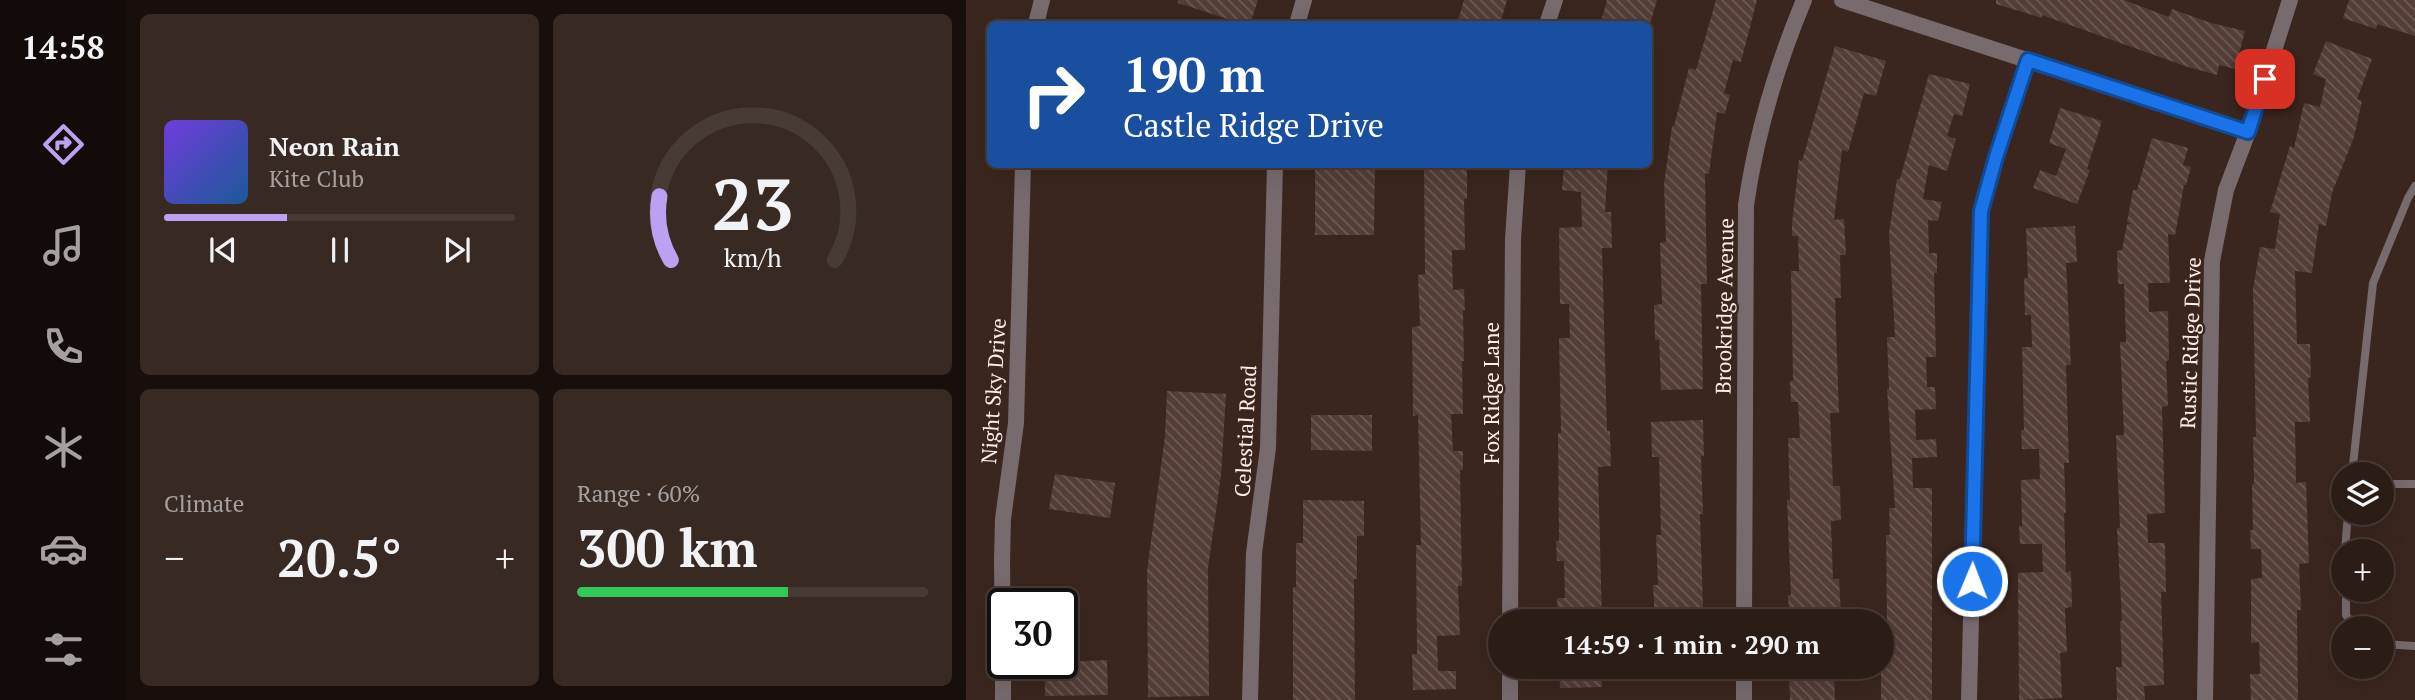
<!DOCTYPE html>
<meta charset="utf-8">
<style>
:root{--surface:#2c1c16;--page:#382923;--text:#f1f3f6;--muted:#a6a1a1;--line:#483a35;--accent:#bca0f2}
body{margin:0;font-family:"PT Serif",serif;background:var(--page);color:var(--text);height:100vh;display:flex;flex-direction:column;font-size:26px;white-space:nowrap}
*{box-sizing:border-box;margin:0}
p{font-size:23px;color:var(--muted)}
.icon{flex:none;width:38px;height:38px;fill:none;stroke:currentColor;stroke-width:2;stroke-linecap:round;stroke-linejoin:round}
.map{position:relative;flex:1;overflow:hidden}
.drawer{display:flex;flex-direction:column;gap:14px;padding:14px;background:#180f0c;width:840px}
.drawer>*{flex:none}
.hud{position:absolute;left:21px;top:21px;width:665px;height:147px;border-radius:10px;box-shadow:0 7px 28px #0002,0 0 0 2px var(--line);background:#1a4fa0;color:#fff;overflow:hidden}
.buttons{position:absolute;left:1365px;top:462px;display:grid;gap:14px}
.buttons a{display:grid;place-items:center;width:63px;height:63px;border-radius:50%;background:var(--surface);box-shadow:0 7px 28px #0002,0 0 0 2px var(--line);font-size:35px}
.speed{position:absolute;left:21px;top:588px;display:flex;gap:14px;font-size:35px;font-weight:700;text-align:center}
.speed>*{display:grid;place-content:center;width:91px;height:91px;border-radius:50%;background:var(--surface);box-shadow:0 7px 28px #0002,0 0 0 2px var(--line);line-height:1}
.speed .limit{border:4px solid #111;border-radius:10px;background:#fff;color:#111}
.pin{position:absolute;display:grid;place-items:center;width:60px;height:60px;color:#fff;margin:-30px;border-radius:14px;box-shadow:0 4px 10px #0006}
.me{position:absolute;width:77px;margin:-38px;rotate:1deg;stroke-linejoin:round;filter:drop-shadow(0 0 5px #0008)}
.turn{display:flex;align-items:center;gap:24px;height:147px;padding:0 21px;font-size:32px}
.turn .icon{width:91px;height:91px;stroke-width:2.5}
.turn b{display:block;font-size:49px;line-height:60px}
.big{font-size:52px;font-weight:600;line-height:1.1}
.drawer .tile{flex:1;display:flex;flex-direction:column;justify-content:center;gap:10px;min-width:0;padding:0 24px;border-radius:10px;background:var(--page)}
.drawer .dial{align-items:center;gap:0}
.dial svg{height:182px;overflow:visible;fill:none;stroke:var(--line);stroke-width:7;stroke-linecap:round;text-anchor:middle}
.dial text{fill:var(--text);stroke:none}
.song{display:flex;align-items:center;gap:21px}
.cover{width:84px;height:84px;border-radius:10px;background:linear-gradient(135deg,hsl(260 70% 55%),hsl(210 70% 35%))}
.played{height:7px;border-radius:4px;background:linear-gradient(90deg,var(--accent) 35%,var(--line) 35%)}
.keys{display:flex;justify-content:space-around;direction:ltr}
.heat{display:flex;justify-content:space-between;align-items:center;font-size:38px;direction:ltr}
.charge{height:10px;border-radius:5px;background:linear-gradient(90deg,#34c759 60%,var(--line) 0)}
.drawer .tiles{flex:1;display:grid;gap:14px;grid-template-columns:repeat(2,1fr)}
.trip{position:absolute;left:522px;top:609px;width:406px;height:70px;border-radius:35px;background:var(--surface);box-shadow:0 7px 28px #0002,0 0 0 2px var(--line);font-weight:600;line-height:70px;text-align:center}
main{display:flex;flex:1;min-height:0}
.tab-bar{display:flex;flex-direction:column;width:126px;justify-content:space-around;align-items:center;background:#120b09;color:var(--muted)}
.tab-bar .icon{width:49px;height:49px}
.tab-bar .current{color:var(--accent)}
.tab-bar b{font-size:32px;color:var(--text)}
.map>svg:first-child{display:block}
</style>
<main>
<nav class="tab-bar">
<b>14:58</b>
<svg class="icon current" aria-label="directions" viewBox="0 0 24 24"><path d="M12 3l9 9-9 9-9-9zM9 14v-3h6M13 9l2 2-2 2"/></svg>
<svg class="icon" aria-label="music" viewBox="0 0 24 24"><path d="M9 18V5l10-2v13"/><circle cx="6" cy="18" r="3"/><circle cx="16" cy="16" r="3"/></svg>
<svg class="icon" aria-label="phone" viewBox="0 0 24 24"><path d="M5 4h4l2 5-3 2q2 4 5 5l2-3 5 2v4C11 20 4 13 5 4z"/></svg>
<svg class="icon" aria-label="climate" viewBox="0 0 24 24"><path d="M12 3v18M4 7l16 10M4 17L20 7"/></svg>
<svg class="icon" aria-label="car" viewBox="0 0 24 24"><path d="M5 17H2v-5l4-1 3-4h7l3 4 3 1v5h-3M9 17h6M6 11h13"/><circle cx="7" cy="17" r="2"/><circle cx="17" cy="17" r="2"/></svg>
<svg class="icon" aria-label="filters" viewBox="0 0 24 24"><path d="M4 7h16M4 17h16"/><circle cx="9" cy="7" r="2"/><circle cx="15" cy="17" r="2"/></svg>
</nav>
<section class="drawer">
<div class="tiles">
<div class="tile">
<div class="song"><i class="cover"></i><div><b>Neon Rain</b><p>Kite Club</p></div></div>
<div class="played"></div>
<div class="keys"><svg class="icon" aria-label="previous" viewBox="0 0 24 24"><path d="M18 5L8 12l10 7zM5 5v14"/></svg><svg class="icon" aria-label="pause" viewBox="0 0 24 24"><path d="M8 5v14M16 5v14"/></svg><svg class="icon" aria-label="next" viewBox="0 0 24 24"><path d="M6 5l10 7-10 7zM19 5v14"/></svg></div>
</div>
<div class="tile dial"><svg viewBox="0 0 100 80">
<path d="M14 69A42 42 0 1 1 86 69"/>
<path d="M14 69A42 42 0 0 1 9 41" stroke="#bca0f2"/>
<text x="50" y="56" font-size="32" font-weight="700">23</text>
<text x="50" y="72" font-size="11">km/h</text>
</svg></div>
<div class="tile"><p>Climate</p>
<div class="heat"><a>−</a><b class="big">20.5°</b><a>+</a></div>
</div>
<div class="tile"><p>Range · 60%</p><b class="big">300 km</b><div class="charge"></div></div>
</div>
</section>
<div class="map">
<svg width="1449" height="700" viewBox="0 0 1449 700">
<defs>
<pattern id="building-back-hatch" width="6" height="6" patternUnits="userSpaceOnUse" patternTransform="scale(1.75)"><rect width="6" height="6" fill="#543d37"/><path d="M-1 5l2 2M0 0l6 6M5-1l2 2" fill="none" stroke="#6e5954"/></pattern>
</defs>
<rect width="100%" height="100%" fill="#3a261e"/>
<g fill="url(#building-back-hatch)">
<polygon points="212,0 292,0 284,24 277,24 212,3"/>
<polygon points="498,0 541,0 534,24 491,24"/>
<polygon points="641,0 691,0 684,24 660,24 636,18"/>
<polygon points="750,0 791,0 775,62 767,60 758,93 764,95 759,114 751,112 743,174 739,173 741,284 735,284 737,389 695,390 693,340 689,340 688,305 696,304 694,243 700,242 698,184 706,126 708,126 723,68 730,70"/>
<polygon points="1030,0 1158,0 1203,17 1206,9 1245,23 1279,31 1269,69 1253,65 1251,75 1219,66 1076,15 1076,18 1030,4"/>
<polygon points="1383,0 1449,0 1449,36 1411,24 1410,29 1377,18"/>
<polygon points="1360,41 1406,59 1391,99 1396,101 1388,137 1366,193 1360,226 1353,224 1346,273 1329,271 1331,344 1344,344 1345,377 1342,378 1344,422 1329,422 1330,483 1340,482 1343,563 1333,564 1335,610 1331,610 1332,700 1285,700 1284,674 1294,674 1293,642 1285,643 1285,579 1296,578 1295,549 1285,549 1284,530 1287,530 1286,484 1288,484 1287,437 1290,437 1287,289 1294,247 1309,249 1314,214 1304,212 1324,146 1328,148 1338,103 1354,107 1360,79 1347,74"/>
<polygon points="869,46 920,61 910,96 898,93 882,152 876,150 868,220 878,219 880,255 874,255 875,298 869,298 873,413 864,413 867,486 874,486 875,520 865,521 867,579 873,579 875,613 823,615 822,595 825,595 821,500 824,500 822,438 834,438 832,402 825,402 824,381 827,381 825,271 833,271 832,236 826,236 826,224 833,160 836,161"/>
<polygon points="963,74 1004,84 996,116 988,114 981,136 990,139 981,171 963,165 957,199 976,202 972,221 962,220 963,253 971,253 971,273 968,273 970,357 960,357 961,387 969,387 970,409 949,410 950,440 970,439 971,457 946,458 947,488 966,488 966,700 915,700 915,650 919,650 918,629 921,628 920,535 924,535 923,508 929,508 921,389 923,389 921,337 929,337 923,233 931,179 934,179"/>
<polygon points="1094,108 1136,121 1121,169 1124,170 1111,204 1067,188 1074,170 1090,176 1100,149 1083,143"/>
<polygon points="1186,138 1222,148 1217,165 1225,167 1220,185 1218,185 1209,235 1202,234 1204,283 1182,283 1183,312 1202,311 1203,360 1200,361 1202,406 1196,407 1199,513 1181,514 1182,543 1199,543 1200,592 1195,592 1198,685 1178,686 1179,700 1151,700 1150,667 1156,667 1154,621 1156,621 1151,528 1154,528 1150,435 1158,435 1154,342 1160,342 1158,284 1152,284 1151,251 1156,250 1161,224 1165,224 1161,222 1167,190 1171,190"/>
<polygon points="349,164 409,164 408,235 349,235"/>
<polygon points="458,164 501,164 501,199 498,199 499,250 486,250 487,290 498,289 499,310 497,310 498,361 496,361 497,414 485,414 487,451 497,451 497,470 494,470 496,586 492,586 494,635 471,636 472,671 490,671 490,689 447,690 446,654 451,654 450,545 455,545 452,415 447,416 446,327 454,326 452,275 459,274"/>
<polygon points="598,164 642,164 639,212 645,212 646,248 636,248 641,431 644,431 645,466 632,467 636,621 592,621 591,598 599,598 598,561 591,561 590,541 593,541 592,433 595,433 593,338 604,338 603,304 594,304 593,228 616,227 615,192 596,190"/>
<polygon points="1109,226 1111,262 1100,263 1105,365 1100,365 1103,463 1098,463 1100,513 1098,513 1100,572 1105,571 1106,607 1099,608 1101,652 1094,653 1096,698 1053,700 1052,573 1077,572 1076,544 1054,544 1053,526 1056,526 1055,480 1074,479 1073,449 1056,449 1055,430 1058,430 1056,347 1066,347 1065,315 1059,315 1058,278 1062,278 1060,228"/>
<polygon points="201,391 260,394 255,475 242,568 243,696 182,697 181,571 199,436"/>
<polygon points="345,415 406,415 406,451 345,450"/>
<polygon points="737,420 738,456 735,456 737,514 734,514 737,608 726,609 726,621 689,621 687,585 692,585 690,535 695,535 693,457 686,457 685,422"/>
<polygon points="89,474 149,483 144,518 83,509"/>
<polygon points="337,500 398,501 398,536 391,536 391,579 388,579 389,700 327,700 327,587 330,587 330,543 337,543"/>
<polygon points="141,660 142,695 79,696 79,663"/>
<polygon points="593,667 635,667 636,687 594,688"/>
<polygon points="682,667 727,667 727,680 683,681"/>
<polygon points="868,671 869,700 824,700 823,673"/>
</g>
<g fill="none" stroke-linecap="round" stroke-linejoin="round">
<g stroke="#776b6e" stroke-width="8">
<polyline points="1386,474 1407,283 1442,198 1449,186"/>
<polyline points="1416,484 1449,484"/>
<polyline points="1379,551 1382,513"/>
<polyline points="1380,590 1380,615 1388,628"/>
<polyline points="1416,644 1449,646"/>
</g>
<g stroke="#776b6e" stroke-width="16">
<polyline points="876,0 1282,132"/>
<polyline points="70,24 76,0"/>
<polyline points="331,24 338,0"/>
<polyline points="581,24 589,0"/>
<polyline points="544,621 547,239 552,164"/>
<path d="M778,621l2,-416c10,-70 31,-140 58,-205"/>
<polyline points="37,661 36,560 37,519 50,423 57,164"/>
<polyline points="37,663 37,700"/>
<polyline points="284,700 288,553 302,448 309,164"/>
<polyline points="544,700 544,667"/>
<polyline points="778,700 778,667"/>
<polyline points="1003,700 1015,210 1030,157 1062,60"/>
<polyline points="1239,700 1246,261 1260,190 1282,132 1324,0"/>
</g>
</g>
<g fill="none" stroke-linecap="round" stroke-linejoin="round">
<g stroke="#114b97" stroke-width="18">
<polyline id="route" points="1006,581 1015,211 1030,157 1062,60 1282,132 1299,79"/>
</g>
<use href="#route" stroke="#1a73e8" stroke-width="12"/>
</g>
<g text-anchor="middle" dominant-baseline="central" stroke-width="5" stroke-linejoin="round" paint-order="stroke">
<g font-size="21" fill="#fbede8" stroke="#3a261e">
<text transform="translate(758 306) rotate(-89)">Brookridge Avenue</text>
<text transform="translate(1224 343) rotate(-88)">Rustic Ridge Drive</text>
<text transform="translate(27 391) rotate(-86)">Night Sky Drive</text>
<text transform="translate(525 393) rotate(-90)">Fox Ridge Lane</text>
<text transform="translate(279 431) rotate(-87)">Celestial Road</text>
</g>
</g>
</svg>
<div class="buttons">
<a><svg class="icon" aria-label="layers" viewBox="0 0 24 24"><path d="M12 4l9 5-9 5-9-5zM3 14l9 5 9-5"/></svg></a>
<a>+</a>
<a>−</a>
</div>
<div class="speed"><div class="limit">30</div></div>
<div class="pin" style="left:1299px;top:79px;background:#d93025"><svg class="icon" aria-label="arrive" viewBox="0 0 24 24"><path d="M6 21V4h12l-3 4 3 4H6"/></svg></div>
<svg class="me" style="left:1006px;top:581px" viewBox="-20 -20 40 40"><circle r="17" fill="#1a73e8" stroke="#fff" stroke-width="3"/><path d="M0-11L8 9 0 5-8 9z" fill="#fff"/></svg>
<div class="trip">14:59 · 1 min · 290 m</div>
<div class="hud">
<div class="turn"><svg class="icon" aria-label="right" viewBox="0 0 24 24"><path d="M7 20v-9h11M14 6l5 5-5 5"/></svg><div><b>190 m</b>Castle Ridge Drive</div></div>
</div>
</div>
</main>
